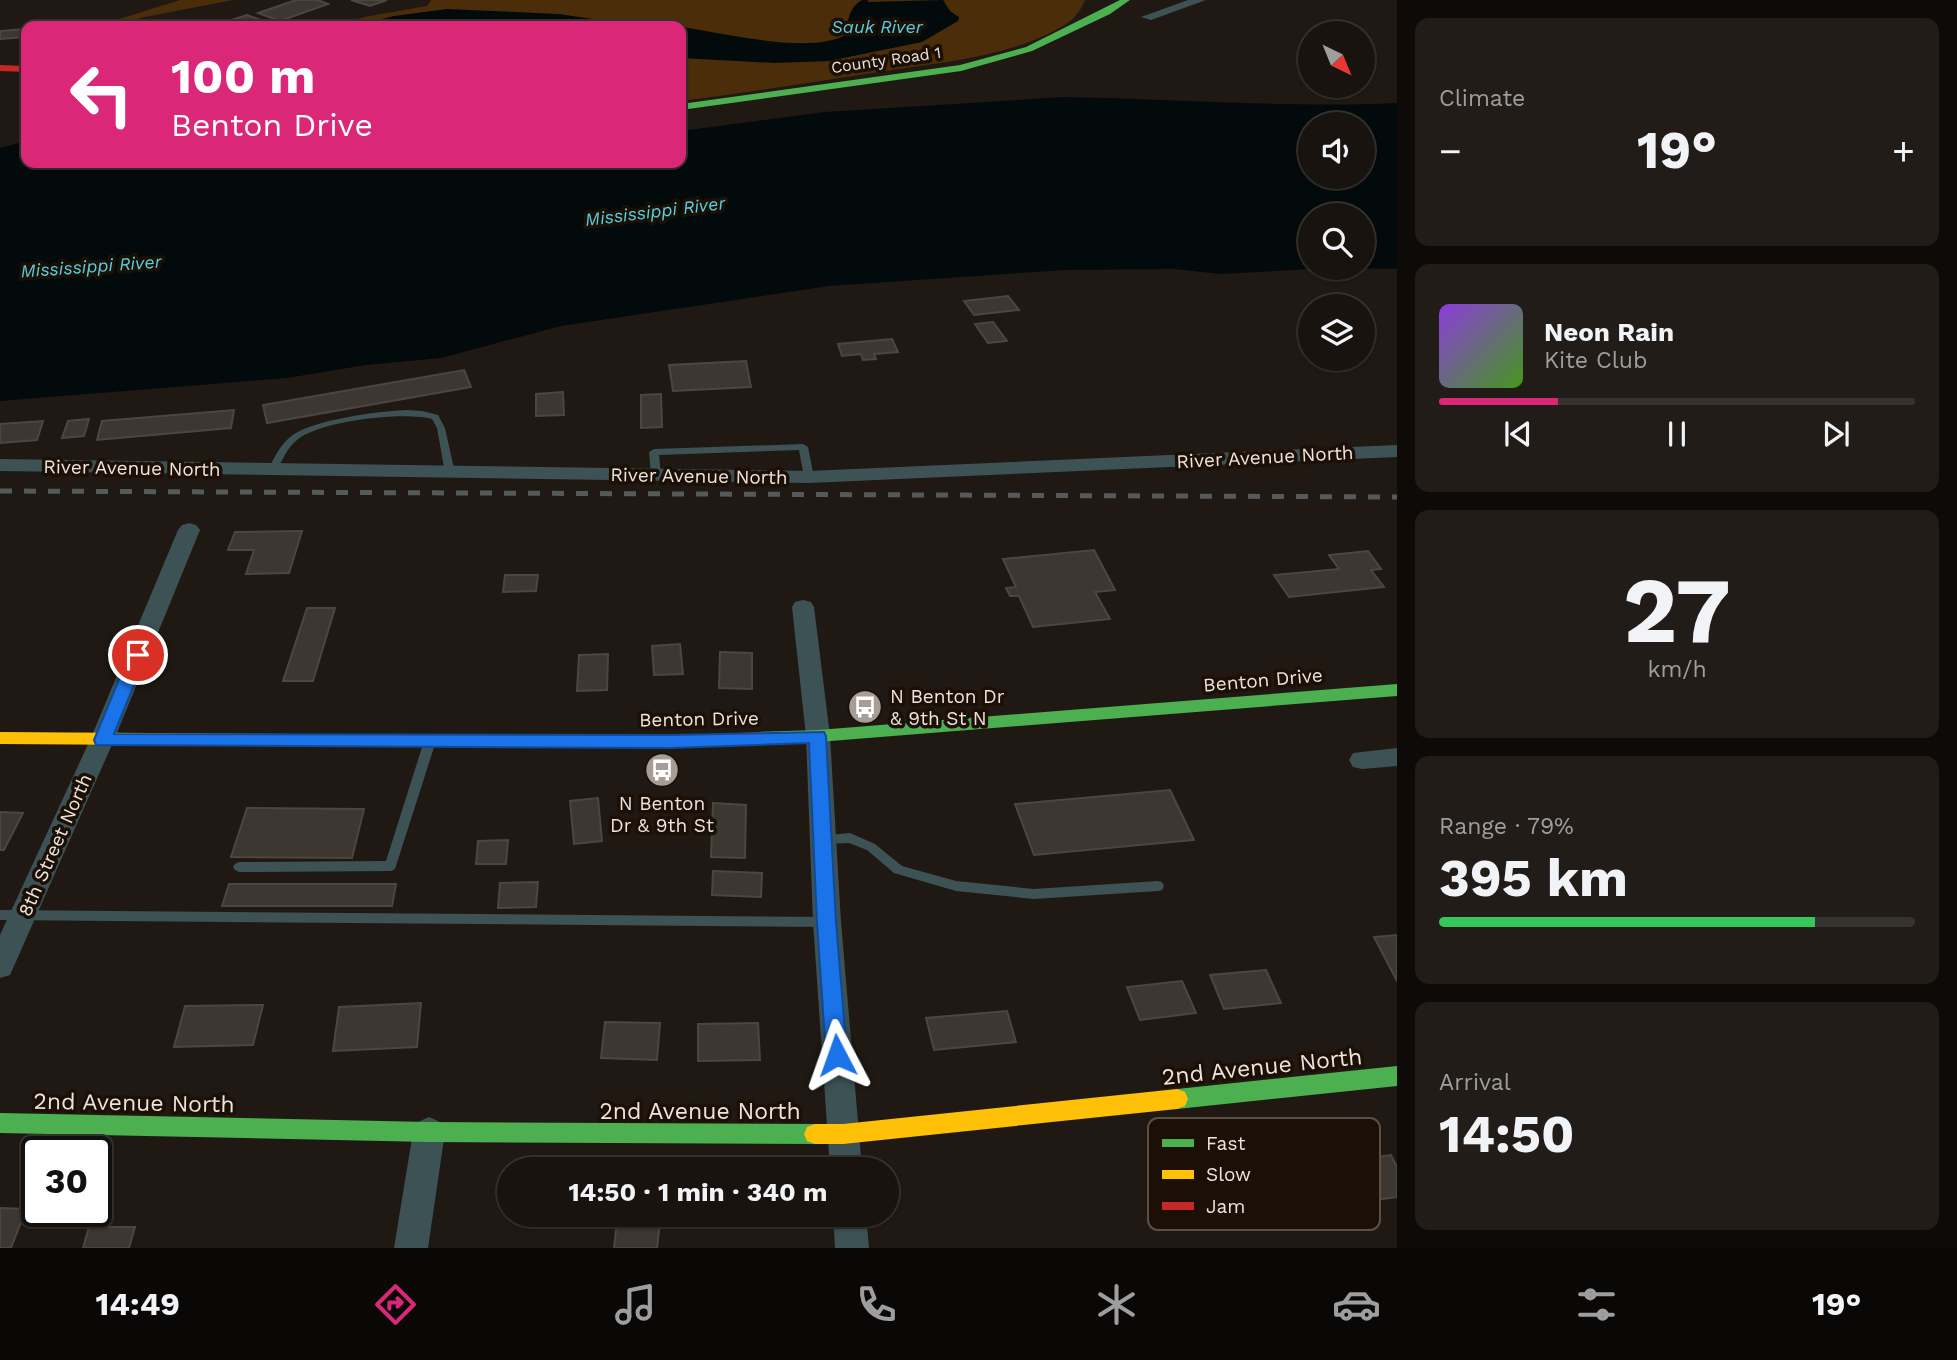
<!DOCTYPE html>
<meta charset="utf-8">
<style>
:root{--surface:#18130e;--page:#211c17;--text:#f1f3f6;--muted:#9f9e9e;--line:#36322e;--accent:#db2777}
body{margin:0;font-family:"Work Sans",sans-serif;background:var(--page);color:var(--text);height:100vh;display:flex;flex-direction:column;font-size:26px;white-space:nowrap}
*{box-sizing:border-box;margin:0}
p{font-size:23px;color:var(--muted)}
.icon{flex:none;width:38px;height:38px;fill:none;stroke:currentColor;stroke-width:2;stroke-linecap:round;stroke-linejoin:round}
.map{position:relative;flex:1;overflow:hidden}
.details{display:flex;flex-direction:column;gap:18px;padding:18px;background:#0d0a08;width:560px}
.details>*{flex:none}
.guide{position:absolute;left:21px;top:21px;width:665px;height:147px;border-radius:14px;box-shadow:0 2px 5px #0004,0 0 0 2px var(--line);background:#db2777;color:#fff;overflow:hidden}
.needle{width:46px;rotate:137deg}
.buttons{position:absolute;left:1298px;top:21px;display:grid;gap:14px}
.buttons a{display:grid;place-items:center;width:77px;height:77px;border-radius:50%;background:var(--surface);box-shadow:0 2px 5px #0004,0 0 0 2px var(--line);font-size:35px}
.speed{position:absolute;left:21px;top:1136px;display:flex;gap:14px;font-size:35px;font-weight:700;text-align:center}
.speed>*{display:grid;place-content:center;width:91px;height:91px;border-radius:50%;background:var(--surface);box-shadow:0 2px 5px #0004,0 0 0 2px var(--line);line-height:1}
.speed .limit{border:4px solid #111;border-radius:10px;background:#fff;color:#111}
.pin{position:absolute;display:grid;place-items:center;width:60px;height:60px;color:#fff;margin:-30px;border:4px solid #fff;border-radius:50%;box-shadow:0 2px 7px #0007}
.me{position:absolute;width:77px;margin:-38px;rotate:356deg;stroke-linejoin:round;filter:drop-shadow(0 0 5px #0008)}
.turn{display:flex;align-items:center;gap:24px;height:147px;padding:0 35px;font-size:32px}
.turn .icon{width:91px;height:91px;stroke-width:2.5}
.turn b{display:block;font-size:49px;line-height:60px}
.big{font-size:52px;font-weight:700;line-height:1.1}
.details .widget{flex:1;display:flex;flex-direction:column;justify-content:center;gap:10px;min-width:0;padding:0 24px;border-radius:14px;background:var(--page)}
.details .dial{align-items:center;gap:0}
.dial b{font-size:91px;line-height:1}
.song{display:flex;align-items:center;gap:21px}
.cover{width:84px;height:84px;border-radius:10px;background:linear-gradient(135deg,hsl(270 70% 55%),hsl(100 70% 35%))}
.played{height:7px;border-radius:4px;background:linear-gradient(90deg,var(--accent) 25%,var(--line) 25%)}
.keys{display:flex;justify-content:space-around;direction:ltr}
.heat{display:flex;justify-content:space-between;align-items:center;font-size:38px;direction:ltr}
.charge{height:10px;border-radius:5px;background:linear-gradient(90deg,#34c759 79%,var(--line) 0)}
.trip{position:absolute;left:497px;top:1157px;width:402px;height:70px;border-radius:35px;background:var(--surface);box-shadow:0 2px 5px #0004,0 0 0 2px var(--line);font-weight:700;line-height:70px;text-align:center}
.menu{display:flex;height:112px;justify-content:space-around;align-items:center;background:#0a0806;color:var(--muted)}
.menu .icon{width:49px;height:49px}
.menu .selected{color:var(--accent)}
.menu b{font-size:32px;color:var(--text)}
main{display:flex;flex:1;min-height:0}
.map>svg:first-child{display:block}
</style>
<main>
<div class="map">
<svg width="1397" height="1248" viewBox="0 0 1397 1248">
<rect width="100%" height="100%" fill="#201913"/>
<g fill="#4b2d09">
<polygon points="180,0 233,0 140,18 121,26 97,26"/>
<path d="M431,0h654c-4,10 -10,18 -19,24 -51,32 -117,37 -174,46 -71,11 -141,22 -211,31v-75h-346l29,-9 63,-11z"/>
</g>
<g fill="#030a0b" fill-rule="evenodd">
<path d="M862,0h7l-2,2 76,-2 7,11 9,6 -1,4 -36,21 -93,19 -55,2 -93,-5v-31c39,5 132,29 166,7 0,-12 2,-27 15,-34z"/>
<polygon points="447,9 559,14 625,24 678,26 550,26 514,22 466,24 460,21 424,26 353,26 394,16"/>
<path d="M1064,97c111,2 222,11 333,6v166l-48,-1h14v-53h-52v53h20l-110,6 -47,-5 -110,1 -235,16 -268,40 -120,32 -75,7 -79,13 -287,23v-253l26,-7v22h655v-32l144,-19zM1311,124h52v53h-52z"/>
</g>
<g fill="#3d3731" stroke="#4c4640" stroke-width="2">
<polygon points="296,0 318,0 328,4 280,21 258,13"/>
<polygon points="351,0 387,0 370,6"/>
<polygon points="247,15 278,26 213,26"/>
<polygon points="26,29 26,37 0,39 0,31"/>
<polygon points="1008,296 1019,310 974,315 964,301"/>
<polygon points="993,322 1007,341 988,343 975,324"/>
<polygon points="892,339 898,352 874,354 876,359 863,360 861,354 842,356 838,344"/>
<polygon points="746,361 751,387 673,391 669,365"/>
<polygon points="464,370 471,387 267,423 263,405"/>
<polygon points="563,392 564,415 536,416 536,394"/>
<polygon points="661,394 662,427 641,428 641,395"/>
<polygon points="234,410 231,428 97,440 102,421"/>
<polygon points="89,419 84,436 62,438 68,421"/>
<polygon points="43,421 37,440 0,443 0,424"/>
<polygon points="302,531 289,573 246,574 254,550 228,550 235,532"/>
<polygon points="1094,550 1115,590 1095,592 1110,619 1033,627 1019,596 1010,596 1006,588 1016,587 1003,559"/>
<polygon points="1368,551 1381,569 1371,570 1384,587 1289,597 1274,575 1339,569 1329,555"/>
<polygon points="505,575 538,575 536,591 503,592"/>
<polygon points="307,608 335,608 313,681 283,681"/>
<polygon points="680,644 683,674 654,675 652,646"/>
<polygon points="720,652 752,653 752,689 719,688"/>
<polygon points="608,654 607,690 577,691 579,655"/>
<polygon points="1170,790 1194,840 1034,855 1015,804"/>
<polygon points="598,798 602,841 574,844 570,801"/>
<polygon points="713,803 746,805 745,858 711,857"/>
<polygon points="247,808 364,809 352,858 231,857"/>
<polygon points="0,812 23,813 4,850 0,850"/>
<polygon points="508,840 506,864 476,864 478,841"/>
<polygon points="713,871 762,873 761,897 712,895"/>
<polygon points="538,882 536,907 498,908 500,883"/>
<polygon points="229,884 396,884 392,906 222,906"/>
<polygon points="1397,935 1397,981 1374,937"/>
<polygon points="1266,970 1281,1003 1224,1009 1210,975"/>
<polygon points="1182,981 1196,1013 1140,1020 1127,987"/>
<polygon points="421,1003 417,1047 333,1051 339,1007"/>
<polygon points="263,1005 253,1045 174,1047 185,1006"/>
<polygon points="1007,1011 1016,1042 934,1050 926,1018"/>
<polygon points="605,1022 660,1023 657,1060 601,1058"/>
<polygon points="758,1023 760,1060 698,1061 698,1024"/>
<polygon points="1391,1155 1397,1167 1397,1197 1317,1208 1299,1168"/>
<polygon points="0,1208 26,1209 11,1248 0,1248"/>
<polygon points="617,1220 660,1223 657,1248 614,1248"/>
<polygon points="89,1227 135,1227 129,1248 83,1248"/>
</g>
<g fill="none" stroke-linecap="round" stroke-linejoin="round">
<g fill="#3c5254" fill-rule="evenodd">
<path d="M407,410l15,1 16,4 7,13 10,45 -2,2 -3,1 -5,-3 -8,-45 -5,-9c-29,-8 -113,2 -135,21 -11,9 -15,21 -21,33l-3,1 -5,-3c5,-12 11,-24 21,-33 19,-18 90,-27 118,-28z"/>
<polygon points="803,444 808,447 814,477 809,480 804,477 799,450 659,455 661,475 656,478 651,475 649,452 654,449"/>
<polygon points="430,737 434,738 436,741 395,869 391,871 239,872 235,870 233,867 235,864 239,862 386,861 424,741 426,738"/>
<polygon points="850,833 875,844 902,866 956,881 1034,889 1158,881 1162,882 1164,886 1162,890 1158,891 1034,899 956,891 894,873 867,850 849,843 823,844 819,842 817,839 819,836"/>
<polygon points="0,910 827,917 832,918 833,922 832,926 827,927 0,920"/>
</g>
<g fill="#3c5254" fill-rule="evenodd">
<polygon points="1188,0 1206,0 1151,20 1141,17"/>
<polygon points="1397,445 1397,457 809,483 0,471 0,459 809,471"/>
<polygon points="189,523 196,525 200,530 114,740 14,966 10,975 0,978 0,935 90,740 178,530 182,525"/>
<polygon points="803,600 811,602 814,607 830,736 841,922 862,1169 830,1169 813,922 806,736 792,607 795,602"/>
<polygon points="1397,748 1397,766 1362,769 1353,767 1349,760 1353,753"/>
<polygon points="429,1117 440,1122 445,1132 428,1248 394,1248 413,1132 418,1122"/>
<polygon points="833,1214 866,1214 869,1248 835,1248"/>
</g>
<g fill="#4caf50" fill-rule="evenodd">
<polygon points="1120,0 1130,0 1110,14 1032,51 961,71 681,110 681,104 960,65 1026,47"/>
<polygon points="1397,684 1397,696 818,742 758,744 752,742 749,738 752,734 758,732 818,730"/>
<polygon points="1397,1066 1397,1086 1177,1109 1169,1106 1166,1099 1169,1092 1177,1089"/>
<polygon points="0,1113 429,1122 815,1124 823,1127 826,1134 823,1141 815,1144 429,1142 0,1133"/>
</g>
<g fill="#ffc107" fill-rule="evenodd">
<polygon points="0,732 449,735 455,737 458,741 455,745 449,747 0,744"/>
<polygon points="1177,1089 1185,1092 1188,1099 1185,1106 1177,1109 843,1144 815,1144 807,1141 804,1134 807,1127 815,1124 843,1124"/>
</g>
<g fill="#c62828" fill-rule="evenodd">
<polygon points="0,65 26,66 26,72 0,71"/>
<polygon points="758,732 764,734 767,738 764,742 758,744 671,748 449,747 443,745 440,741 443,737 449,735 671,736"/>
</g>
<polyline stroke="#535a59" stroke-width="5" stroke-dasharray="12 12" stroke-linecap="butt" points="0,491 1397,497"/>
</g>
<polygon fill="#1a73e8" stroke="#114b97" stroke-width="2" points="138,649 146,655 114,734 671,735 824,732 826,736 836,922 847,1055 844,1061 837,1064 829,1061 826,1055 817,922 809,743 671,748 96,745 94,740 129,655"/>
<defs>
<g id="bus-disc" transform="scale(1.75)"><circle r="9.5" fill="#a59d96" stroke="#1c1006"/><path d="M-5-6H5V4H4V6H2V4H-2V6H-4V4H-5ZM-3.5-4V0h7V-4ZM-3.5 1.2v1.5H-2V1.2ZM2 1.2v1.5H3.5V1.2Z" fill="#fff"/></g>
</defs>
<g fill-rule="evenodd">
<use href="#bus-disc" x="865" y="707"/>
<use href="#bus-disc" x="662" y="770"/>
</g>
<g text-anchor="middle" dominant-baseline="central" stroke-width="7" stroke-linejoin="round" paint-order="stroke">
<g font-size="16" fill="#ede4dc" stroke="#1c1006">
<text transform="translate(886 60) rotate(-8)">County Road 1</text>
</g>
<g font-size="18" font-style="italic" fill="#54d2e4" stroke="#1c1006">
<text x="877" y="26">Sauk River</text>
<text transform="translate(655 211) rotate(-7)">Mississippi River</text>
<text transform="translate(91 266) rotate(-4)">Mississippi River</text>
</g>
<g font-size="19" fill="#ede4dc" stroke="#1c1006">
<text transform="translate(1265 457) rotate(-3)">River Avenue North</text>
<text transform="translate(132 468) rotate(1)">River Avenue North</text>
<text transform="translate(699 476) rotate(1)">River Avenue North</text>
<text transform="translate(1263 680) rotate(-5)">Benton Drive</text>
<text transform="translate(699 719) rotate(-1)">Benton Drive</text>
<text transform="translate(55 845) rotate(-66)">8th Street North</text>
</g>
<g font-size="19" fill="#ede4dc" stroke="#1c1006" text-anchor="start">
<text x="890" y="696">N Benton Dr<tspan x="890" dy="22">&amp; 9th St N</tspan></text>
<text x="662" y="803" text-anchor="middle">N Benton<tspan x="662" dy="22">Dr &amp; 9th St</tspan></text>
</g>
<g font-size="23" fill="#ede4dc" stroke="#1c1006">
<text transform="translate(1262 1067) rotate(-6)">2nd Avenue North</text>
<text transform="translate(134 1103) rotate(1)">2nd Avenue North</text>
<text x="700" y="1111">2nd Avenue North</text>
</g>
</g>
<rect x="1148" y="1118" width="232" height="112" rx="10" fill="#1c1006" stroke="#5b5046" stroke-width="2"/>
<rect x="1162" y="1139" width="32" height="8" fill="#4caf50"/>
<rect x="1162" y="1170" width="32" height="9" fill="#ffc107"/>
<rect x="1162" y="1202" width="32" height="8" fill="#c62828"/>
<g font-size="19" fill="#ede4dc">
<text x="1206" y="1150">Fast</text>
<text x="1206" y="1181">Slow</text>
<text x="1206" y="1213">Jam</text>
</g>
</svg>
<div class="buttons">
<a><svg class="needle" viewBox="-14 -14 28 28"><path d="M0-13l5 13h-10z" fill="#e53935"/><path d="M0 13l5-13h-10z" fill="#9f9e9e"/></svg></a>
<a><svg class="icon" aria-label="sound" viewBox="0 0 24 24"><path d="M4 9h4l5-4v14l-5-4H4zM17 9q2 3 0 6"/></svg></a>
<a><svg class="icon" aria-label="search" viewBox="0 0 24 24"><circle cx="10" cy="10" r="6"/><path d="M15 15l6 6"/></svg></a>
<a><svg class="icon" aria-label="layers" viewBox="0 0 24 24"><path d="M12 4l9 5-9 5-9-5zM3 14l9 5 9-5"/></svg></a>
</div>
<div class="speed"><div class="limit">30</div></div>
<div class="pin" style="left:138px;top:655px;background:#d93025"><svg class="icon" aria-label="arrive" viewBox="0 0 24 24"><path d="M6 21V4h12l-3 4 3 4H6"/></svg></div>
<svg class="me" style="left:837px;top:1055px" viewBox="-20 -20 40 40"><path d="M0-17L14 15 0 8-14 15z" fill="#1a73e8" stroke="#fff" stroke-width="4"/></svg>
<div class="trip">14:50 · 1 min · 340 m</div>
<div class="guide">
<div class="turn"><svg class="icon" aria-label="left" viewBox="0 0 24 24"><path d="M17 20v-9H6M10 6l-5 5 5 5"/></svg><div><b>100 m</b>Benton Drive</div></div>
</div>
</div>
<section class="details">
<div class="widget"><p>Climate</p>
<div class="heat"><a>−</a><b class="big">19°</b><a>+</a></div>
</div>
<div class="widget">
<div class="song"><i class="cover"></i><div><b>Neon Rain</b><p>Kite Club</p></div></div>
<div class="played"></div>
<div class="keys"><svg class="icon" aria-label="previous" viewBox="0 0 24 24"><path d="M18 5L8 12l10 7zM5 5v14"/></svg><svg class="icon" aria-label="pause" viewBox="0 0 24 24"><path d="M8 5v14M16 5v14"/></svg><svg class="icon" aria-label="next" viewBox="0 0 24 24"><path d="M6 5l10 7-10 7zM19 5v14"/></svg></div>
</div>
<div class="widget dial"><b>27</b><p>km/h</p></div>
<div class="widget"><p>Range · 79%</p><b class="big">395 km</b><div class="charge"></div></div>
<div class="widget"><p>Arrival</p><b class="big">14:50</b></div>
</section>
</main>
<nav class="menu">
<b>14:49</b>
<svg class="icon selected" aria-label="directions" viewBox="0 0 24 24"><path d="M12 3l9 9-9 9-9-9zM9 14v-3h6M13 9l2 2-2 2"/></svg>
<svg class="icon" aria-label="music" viewBox="0 0 24 24"><path d="M9 18V5l10-2v13"/><circle cx="6" cy="18" r="3"/><circle cx="16" cy="16" r="3"/></svg>
<svg class="icon" aria-label="phone" viewBox="0 0 24 24"><path d="M5 4h4l2 5-3 2q2 4 5 5l2-3 5 2v4C11 20 4 13 5 4z"/></svg>
<svg class="icon" aria-label="climate" viewBox="0 0 24 24"><path d="M12 3v18M4 7l16 10M4 17L20 7"/></svg>
<svg class="icon" aria-label="car" viewBox="0 0 24 24"><path d="M5 17H2v-5l4-1 3-4h7l3 4 3 1v5h-3M9 17h6M6 11h13"/><circle cx="7" cy="17" r="2"/><circle cx="17" cy="17" r="2"/></svg>
<svg class="icon" aria-label="filters" viewBox="0 0 24 24"><path d="M4 7h16M4 17h16"/><circle cx="9" cy="7" r="2"/><circle cx="15" cy="17" r="2"/></svg>
<b>19°</b>
</nav>
